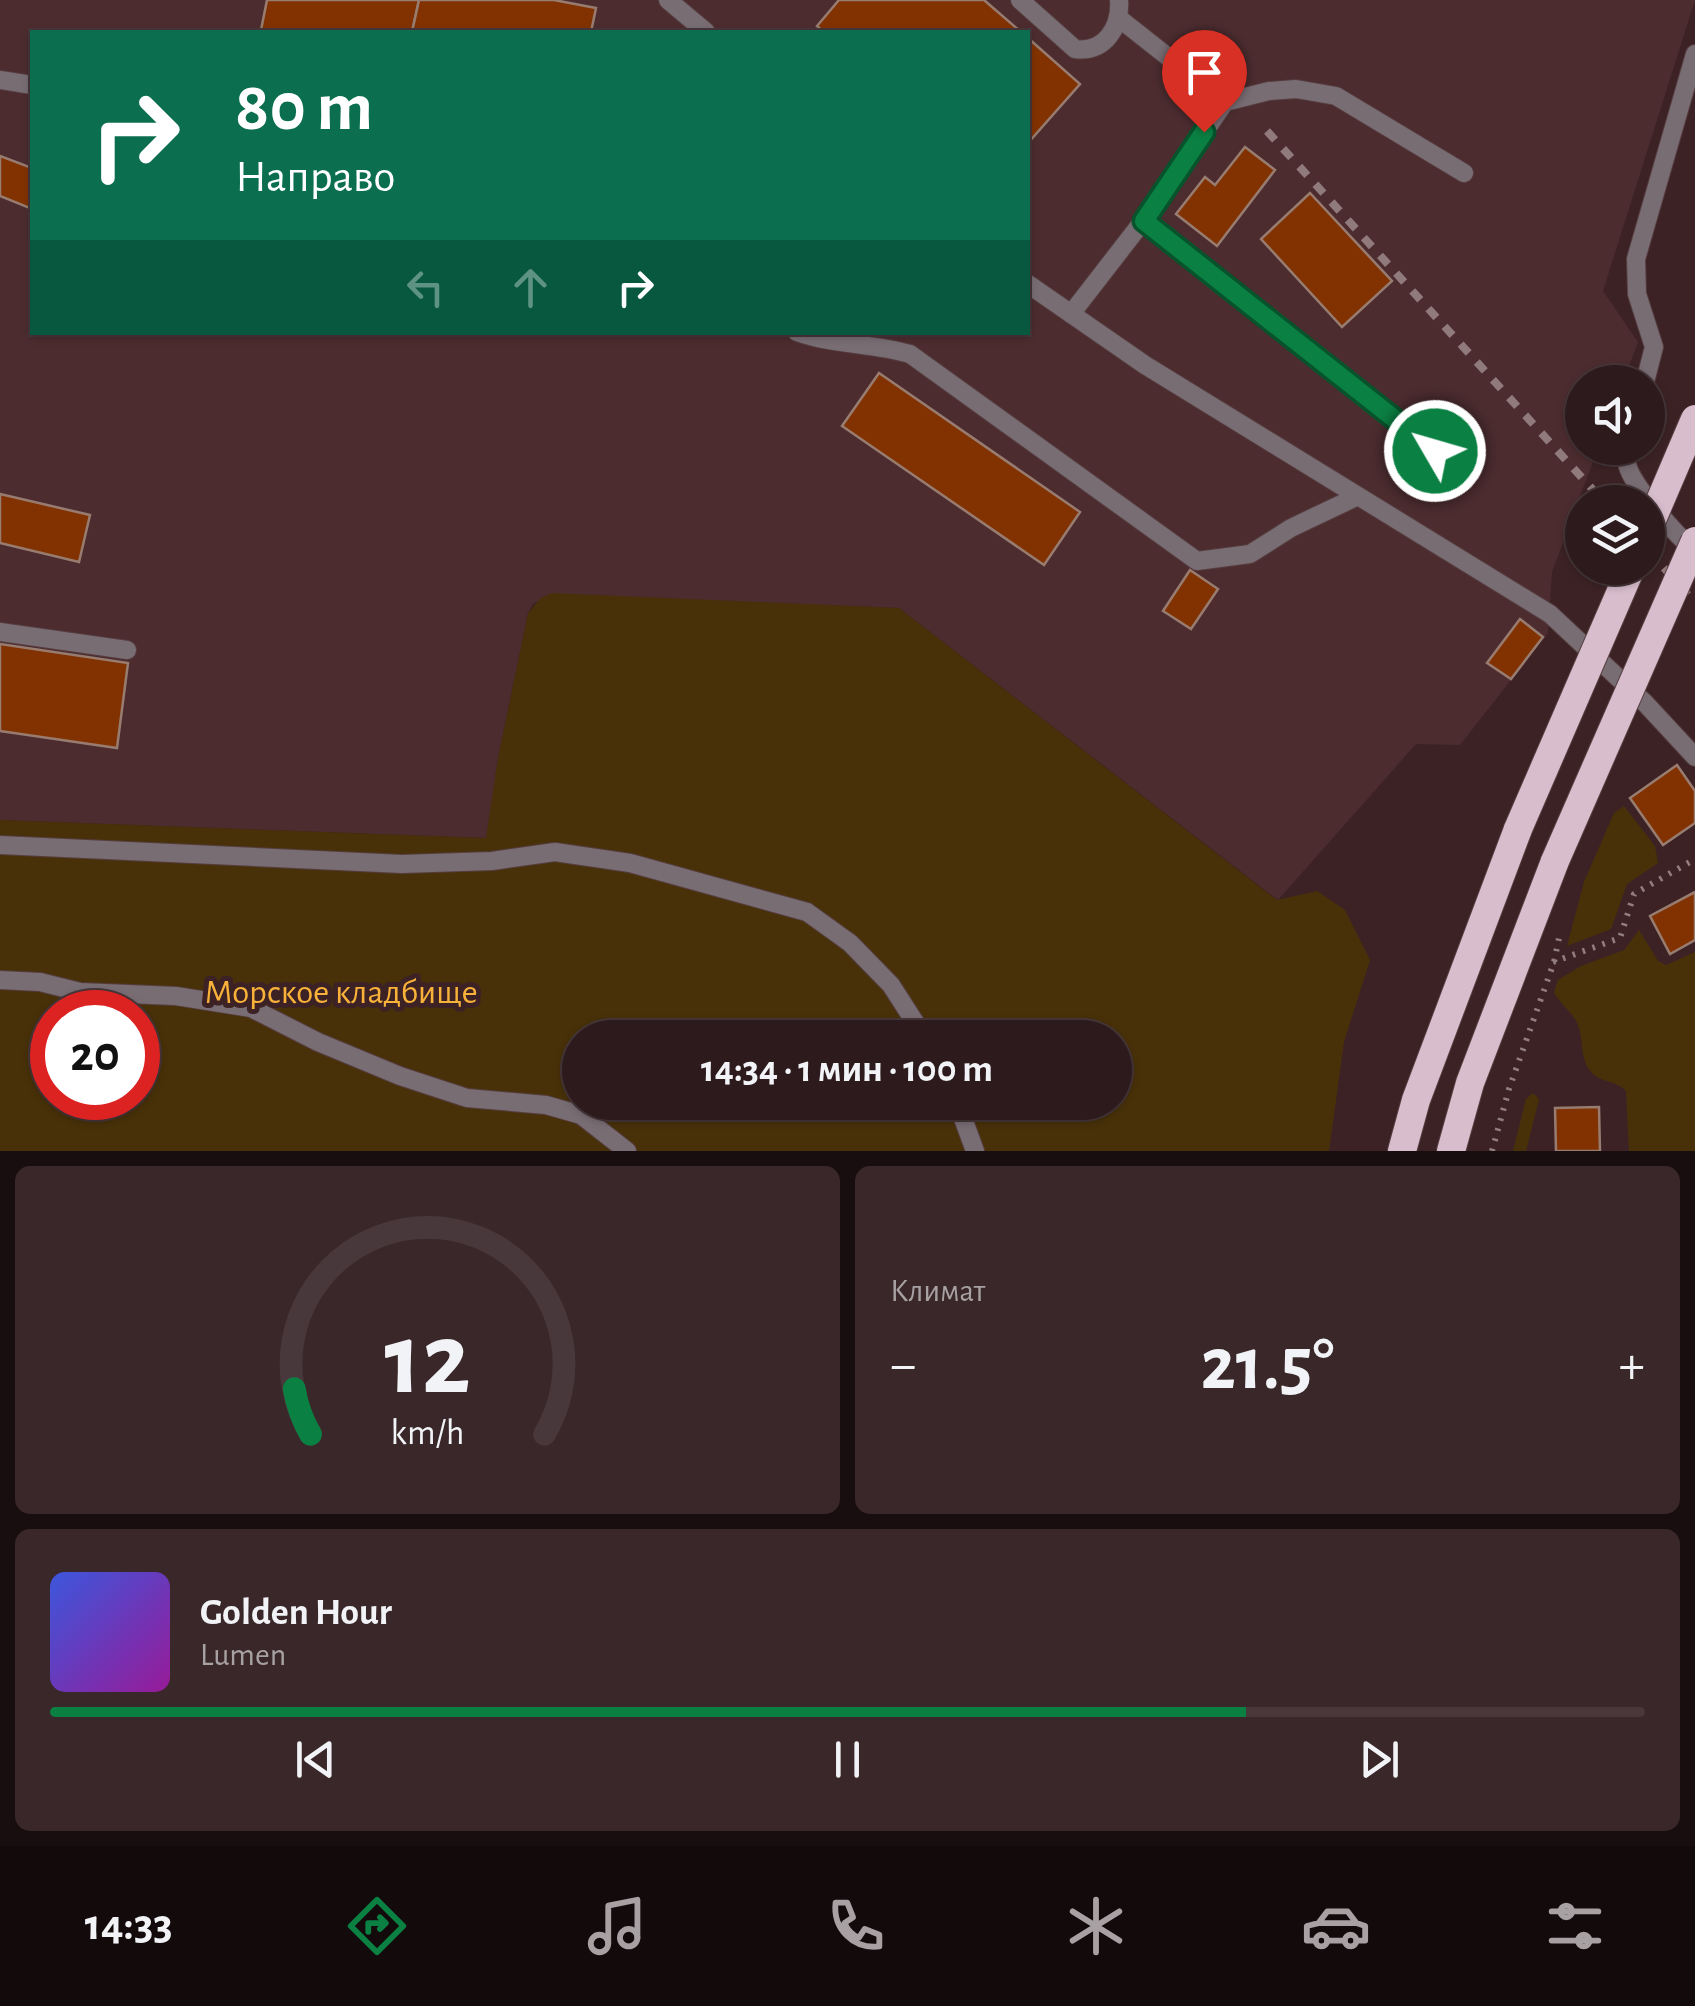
<!DOCTYPE html>
<html lang="ru">
<meta charset="utf-8">
<style>
:root{--surface:#2d1a1c;--page:#392729;--text:#f1f3f6;--muted:#a7a1a3;--line:#48383b;--accent:#0b8043}
body{margin:0;font-family:"Alegreya Sans",sans-serif;background:var(--page);color:var(--text);height:100vh;display:flex;flex-direction:column;font-size:38px;white-space:nowrap}
*{box-sizing:border-box;margin:0}
p{font-size:32px;color:var(--muted)}
.icon{flex:none;width:55px;height:55px;fill:none;stroke:currentColor;stroke-width:2;stroke-linecap:round;stroke-linejoin:round}
.map{position:relative;height:1151px;overflow:hidden}
.drawer{display:flex;flex-direction:column;gap:15px;padding:15px;background:#190e0f;flex:1}
.drawer>*{flex:none}
.hud{position:absolute;left:30px;top:30px;width:1000px;height:305px;border-radius:0px;box-shadow:0 2px 8px #0004,0 0 0 2px var(--line);background:#0b6e4f;color:#fff;overflow:hidden}
.buttons{position:absolute;left:1565px;top:365px;display:grid;gap:20px}
.buttons a{display:grid;place-items:center;width:100px;height:100px;border-radius:50%;background:var(--surface);box-shadow:0 2px 8px #0004,0 0 0 2px var(--line);font-size:50px}
.speed{position:absolute;left:30px;top:990px;display:flex;gap:20px;font-size:50px;font-weight:700;text-align:center}
.speed>*{display:grid;place-content:center;width:130px;height:130px;border-radius:50%;background:var(--surface);box-shadow:0 2px 8px #0004,0 0 0 2px var(--line);line-height:1}
.speed .limit{border:15px solid #d22;background:#fff;color:#111}
.pin{position:absolute;display:grid;place-items:center;width:85px;height:85px;color:#fff;margin:-102px -42px;border-radius:50% 50% 50% 0;rotate:-45deg;box-shadow:0 0 10px #0007}
.pin .icon{rotate:45deg}
.me{position:absolute;width:110px;margin:-55px;rotate:308deg;stroke-linejoin:round;filter:drop-shadow(0 0 8px #0008)}
.turn{display:flex;align-items:center;gap:35px;height:210px;padding:0 40px;font-size:45px}
.turn .icon{width:130px;height:130px;stroke-width:2.5}
.turn b{display:block;font-size:70px;line-height:85px}
.lanes{display:flex;align-items:center;height:95px;padding:0 40px;background:#0003;justify-content:center;gap:50px;direction:ltr}
.lanes .off{opacity:.35}
.big{font-size:75px;font-weight:600;line-height:1.1}
.drawer .card{flex:1;display:flex;flex-direction:column;justify-content:center;gap:15px;min-width:0;padding:0 35px;border-radius:15px;background:var(--page)}
.drawer .dial{align-items:center;gap:0}
.dial svg{height:260px;overflow:visible;fill:none;stroke:var(--line);stroke-width:7;stroke-linecap:round;text-anchor:middle}
.dial text{fill:var(--text);stroke:none}
.song{display:flex;align-items:center;gap:30px}
.cover{width:120px;height:120px;border-radius:15px;background:linear-gradient(135deg,hsl(230 70% 55%),hsl(300 70% 35%))}
.played{height:10px;border-radius:5px;background:linear-gradient(90deg,var(--accent) 75%,var(--line) 75%)}
.keys{display:flex;justify-content:space-around;direction:ltr}
.heat{display:flex;justify-content:space-between;align-items:center;font-size:55px;direction:ltr}
.drawer .tiles{flex:1;display:grid;gap:15px;grid-template-columns:1fr 1fr}
.card:last-child{grid-column:span 2}
.trip{position:absolute;left:562px;top:1020px;width:570px;height:100px;border-radius:50px;background:var(--surface);box-shadow:0 2px 8px #0004,0 0 0 2px var(--line);font-weight:600;line-height:100px;text-align:center}
.tab-bar{display:flex;height:160px;justify-content:space-around;align-items:center;background:#120a0b;color:var(--muted)}
.tab-bar .icon{width:70px;height:70px}
.tab-bar .current{color:var(--accent)}
.tab-bar b{font-size:45px;color:var(--text)}
.map>svg:first-child{display:block}
</style>
<div class="map">
<svg width="1695" height="1151" viewBox="0 0 1695 1151">
<rect width="100%" height="100%" fill="#3c2225"/>
<path fill="#4c2c2f" fill-rule="evenodd" d="M0,0h1695l-92,291 35,51 -15,40h-41v66h16l-46,124 -4,61 -88,112 -44,-1 -138,156 -379,-292 -347,-14 -19,10 -5,9 -30,145 -11,80 -487,-18zM32,32h996v300h-996z"/>
<g fill="#483109" fill-rule="evenodd">
<path d="M552,593l347,15 378,292 40,-9 28,19 25,50 -26,82 -15,109h-1329v-331l486,18 12,-80 30,-145 13,-15zM52,1012h86v86h-86zM580,1038h535v64h-535z"/>
<polygon points="1624,806 1655,846 1658,863 1627,884 1611,929 1567,946 1584,882 1614,813"/>
<path d="M1639,930l19,31 8,4 29,-13v199h-66l-3,-60c-10,-11 -25,-8 -35,-19 -12,-15 -7,-31 -13,-47 -5,-13 -18,-20 -24,-33l4,-12 23,-14 43,-16z"/>
<polygon points="1533,1093 1539,1099 1526,1151 1513,1151 1526,1099"/>
</g>
<g fill="#823201" stroke="#987c70" stroke-width="2.5">
<polygon points="267,0 419,0 412,32 261,30"/>
<polygon points="419,0 554,0 596,8 591,32 412,32"/>
<polygon points="839,0 984,0 1021,32 824,32 817,26"/>
<polygon points="1028,38 1080,84 1028,143"/>
<polygon points="1245,147 1275,170 1217,246 1176,214 1205,177 1215,185"/>
<polygon points="0,156 32,168 32,209 0,196"/>
<polygon points="1310,193 1392,281 1342,327 1261,239"/>
<polygon points="879,373 1080,512 1044,565 842,426"/>
<polygon points="0,494 90,515 79,562 0,543"/>
<polygon points="1190,570 1218,589 1191,629 1163,611"/>
<polygon points="1520,619 1543,637 1511,679 1487,663"/>
<polygon points="0,644 128,663 117,748 0,731"/>
<polygon points="1677,765 1695,791 1695,823 1663,845 1630,798"/>
<polygon points="1695,892 1695,940 1670,954 1650,916"/>
<polygon points="1599,1107 1600,1151 1556,1151 1555,1108"/>
</g>
<g fill="none" stroke-linecap="round" stroke-linejoin="round">
<g stroke="#563e40" stroke-width="20">
<g id="service">
<polyline points="668,0 706,32"/>
<path d="M1020,0l55,49c30,4 46,-22 44,-49"/>
<polyline points="1120,19 1225,102"/>
<polyline points="0,80 32,85"/>
<polyline points="1143,221 1435,451"/>
<polyline points="1028,284 1145,365 1550,614 1645,703 1695,757"/>
<polyline points="1071,314 1143,221 1225,102 1269,91 1296,89 1336,96 1464,173"/>
<path d="M797,332c37,13 75,11 113,22l287,207 53,-7 41,-26 65,-31"/>
<polyline points="1645,382 1654,347 1637,294 1636,259 1695,54"/>
<path d="M1628,448c0,5 -2,10 -1,15 2,19 51,75 68,87"/>
<polyline points="0,632 127,650"/>
<polyline points="0,845 402,864 492,861 555,852 630,863 807,912 850,943 891,985 925,1038"/>
<polyline points="0,980 40,982 80,992 176,996 251,1008 318,1042 400,1076 467,1098 546,1105 581,1115 627,1151"/>
<polyline points="957,1102 975,1151"/>
</g>
</g>
<g stroke="#563e40" stroke-width="30">
<g id="trunk">
<polyline points="1402,1151 1416,1100 1518,829"/>
<polyline points="1451,1151 1470,1083 1555,861"/>
</g>
</g>
<g stroke="#937d7f" stroke-width="6" stroke-dasharray="2.5 8" stroke-linecap="butt">
<polyline points="1553,962 1620,938 1634,894 1695,859"/>
<polyline points="1492,1151 1509,1089 1554,962 1559,938"/>
</g>
<use href="#service" stroke="#796d74" stroke-width="18"/>
<use href="#trunk" stroke="#d8bdcd" stroke-width="28"/>
<g stroke="#907a7c" stroke-width="8" stroke-dasharray="12 12" stroke-linecap="butt">
<polyline points="1267,131 1604,502"/>
<polyline points="1648,550 1695,603"/>
</g>
<g stroke="#563e40" stroke-width="30" stroke-linecap="butt">
<g id="trunk-bridge">
<polyline points="1648,529 1695,419"/>
<polyline points="1518,829 1631,568"/>
<polyline points="1555,861 1695,541"/>
</g>
</g>
<use href="#trunk-bridge" stroke="#d8bdcd" stroke-width="28"/>
</g>
<g fill="none" stroke-linecap="round" stroke-linejoin="round">
<g stroke="#07532c" stroke-width="25">
<polyline id="route" points="1204,132 1144,221 1435,451"/>
</g>
<use href="#route" stroke="#0b8043" stroke-width="18"/>
</g>
<g text-anchor="middle" dominant-baseline="central" stroke-width="10" stroke-linejoin="round" paint-order="stroke">
<g font-size="35" fill="#f8b139" stroke="#3c2225">
<text x="341" y="992">Морское кладбище</text>
</g>
</g>
</svg>
<div class="buttons">
<a><svg class="icon" aria-label="sound" viewBox="0 0 24 24"><path d="M4 9h4l5-4v14l-5-4H4zM17 9q2 3 0 6"/></svg></a>
<a><svg class="icon" aria-label="layers" viewBox="0 0 24 24"><path d="M12 4l9 5-9 5-9-5zM3 14l9 5 9-5"/></svg></a>
</div>
<div class="speed"><div class="limit">20</div></div>
<div class="pin" style="left:1204px;top:132px;background:#d93025"><svg class="icon" aria-label="arrive" viewBox="0 0 24 24"><path d="M6 21V4h12l-3 4 3 4H6"/></svg></div>
<svg class="me" style="left:1435px;top:451px" viewBox="-20 -20 40 40"><circle r="17" fill="#0b8043" stroke="#fff" stroke-width="3"/><path d="M0-11L8 9 0 5-8 9z" fill="#fff"/></svg>
<div class="trip">14:34 · 1 мин · 100 m</div>
<div class="hud">
<div class="turn"><svg class="icon" aria-label="right" viewBox="0 0 24 24"><path d="M7 20v-9h11M14 6l5 5-5 5"/></svg><div><b>80 m</b>Направо</div></div>
<div class="lanes"><svg class="icon off" aria-label="left" viewBox="0 0 24 24"><path d="M17 20v-9H6M10 6l-5 5 5 5"/></svg><svg class="icon off" aria-label="ahead" viewBox="0 0 24 24"><path d="M12 20V5M6 11l6-6 6 6"/></svg><svg class="icon" aria-label="right" viewBox="0 0 24 24"><path d="M7 20v-9h11M14 6l5 5-5 5"/></svg></div>
</div>
</div>
<section class="drawer">
<div class="tiles">
<div class="card dial"><svg viewBox="0 0 100 80">
<path d="M14 69A42 42 0 1 1 86 69"/>
<path d="M14 69A42 42 0 0 1 9 55" stroke="#0b8043"/>
<text x="50" y="56" font-size="32" font-weight="700">12</text>
<text x="50" y="72" font-size="11">km/h</text>
</svg></div>
<div class="card"><p>Климат</p>
<div class="heat"><a>−</a><b class="big">21.5°</b><a>+</a></div>
</div>
<div class="card">
<div class="song"><i class="cover"></i><div><b>Golden Hour</b><p>Lumen</p></div></div>
<div class="played"></div>
<div class="keys"><svg class="icon" aria-label="previous" viewBox="0 0 24 24"><path d="M18 5L8 12l10 7zM5 5v14"/></svg><svg class="icon" aria-label="pause" viewBox="0 0 24 24"><path d="M8 5v14M16 5v14"/></svg><svg class="icon" aria-label="next" viewBox="0 0 24 24"><path d="M6 5l10 7-10 7zM19 5v14"/></svg></div>
</div>
</div>
</section>
<nav class="tab-bar">
<b>14:33</b>
<svg class="icon current" aria-label="directions" viewBox="0 0 24 24"><path d="M12 3l9 9-9 9-9-9zM9 14v-3h6M13 9l2 2-2 2"/></svg>
<svg class="icon" aria-label="music" viewBox="0 0 24 24"><path d="M9 18V5l10-2v13"/><circle cx="6" cy="18" r="3"/><circle cx="16" cy="16" r="3"/></svg>
<svg class="icon" aria-label="phone" viewBox="0 0 24 24"><path d="M5 4h4l2 5-3 2q2 4 5 5l2-3 5 2v4C11 20 4 13 5 4z"/></svg>
<svg class="icon" aria-label="climate" viewBox="0 0 24 24"><path d="M12 3v18M4 7l16 10M4 17L20 7"/></svg>
<svg class="icon" aria-label="car" viewBox="0 0 24 24"><path d="M5 17H2v-5l4-1 3-4h7l3 4 3 1v5h-3M9 17h6M6 11h13"/><circle cx="7" cy="17" r="2"/><circle cx="17" cy="17" r="2"/></svg>
<svg class="icon" aria-label="filters" viewBox="0 0 24 24"><path d="M4 7h16M4 17h16"/><circle cx="9" cy="7" r="2"/><circle cx="15" cy="17" r="2"/></svg>
</nav>
